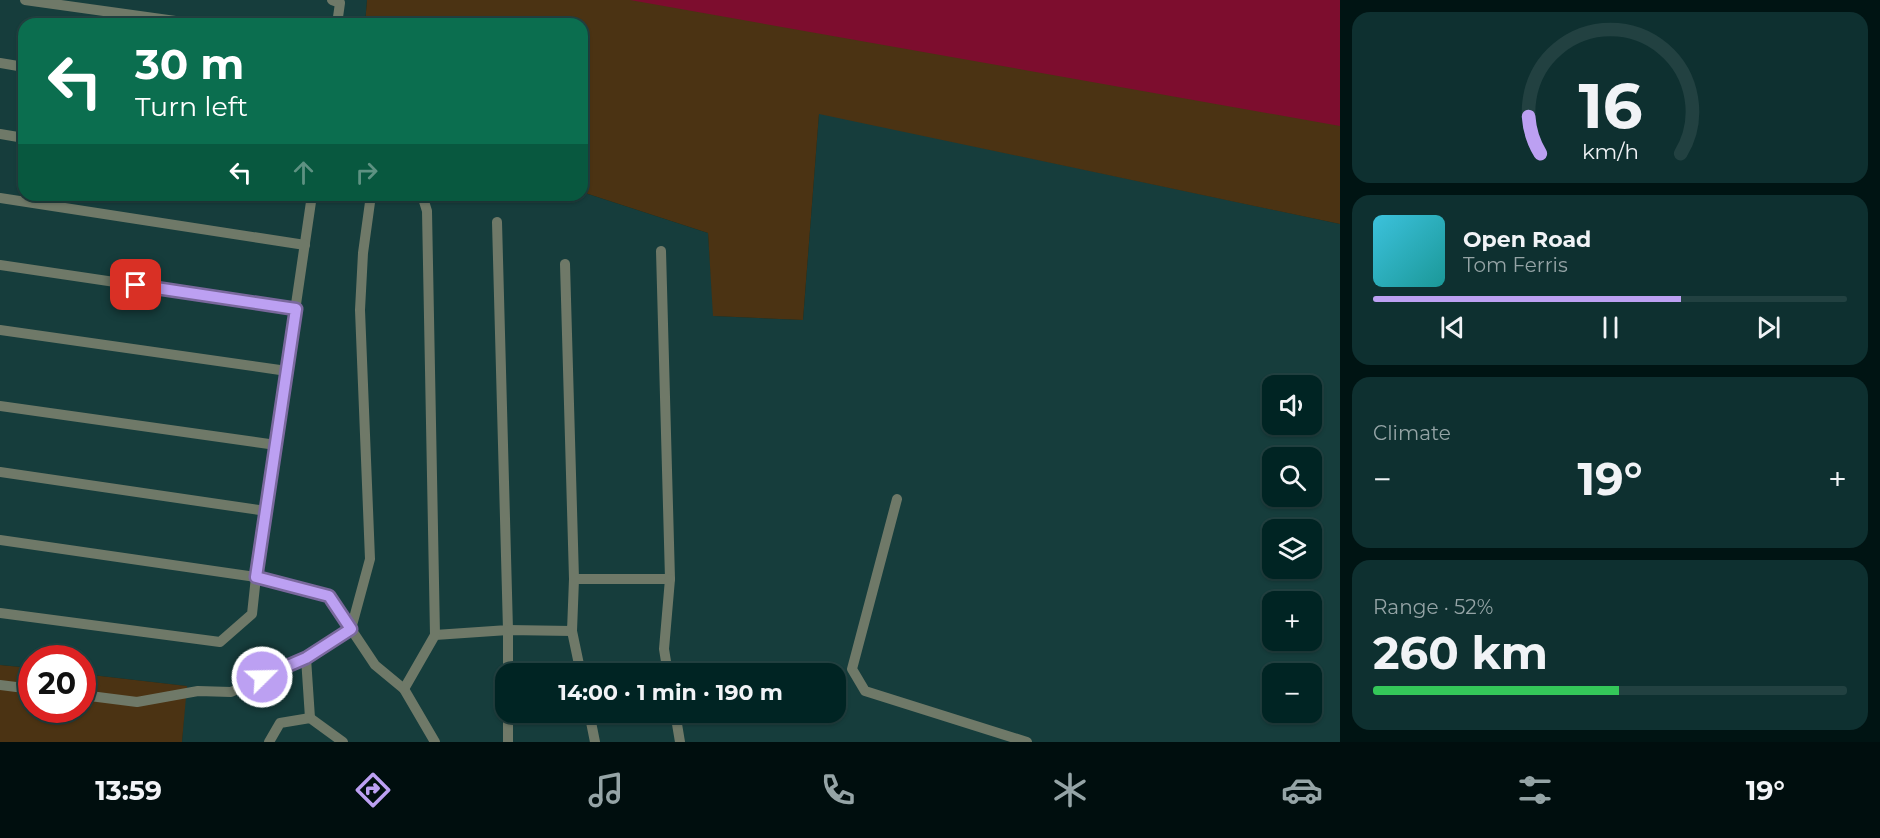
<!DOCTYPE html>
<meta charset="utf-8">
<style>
:root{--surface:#002423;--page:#0e3030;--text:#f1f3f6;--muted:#95a4a6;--line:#224141;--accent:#bca0f2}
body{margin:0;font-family:Montserrat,sans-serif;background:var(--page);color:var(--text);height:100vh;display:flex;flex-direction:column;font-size:22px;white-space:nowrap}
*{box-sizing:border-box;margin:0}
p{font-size:20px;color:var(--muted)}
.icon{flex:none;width:33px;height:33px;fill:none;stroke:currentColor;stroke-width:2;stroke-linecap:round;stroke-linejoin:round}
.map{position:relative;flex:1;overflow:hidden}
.sheet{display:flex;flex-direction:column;gap:12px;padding:12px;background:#001413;width:540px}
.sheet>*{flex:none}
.hud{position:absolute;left:18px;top:18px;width:570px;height:183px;border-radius:18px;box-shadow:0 2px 4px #0004,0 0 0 2px var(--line);background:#0b6e4f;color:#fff;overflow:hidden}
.tools{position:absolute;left:1262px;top:375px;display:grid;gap:12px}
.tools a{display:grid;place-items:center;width:60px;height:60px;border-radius:12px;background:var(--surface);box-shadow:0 2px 4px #0004,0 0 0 2px var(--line);font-size:30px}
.speed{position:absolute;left:18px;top:645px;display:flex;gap:12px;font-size:30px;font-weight:700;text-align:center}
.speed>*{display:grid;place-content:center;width:78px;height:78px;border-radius:50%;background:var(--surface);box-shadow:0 2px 4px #0004,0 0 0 2px var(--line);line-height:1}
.speed .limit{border:9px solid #d22;background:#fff;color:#111}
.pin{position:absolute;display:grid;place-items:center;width:51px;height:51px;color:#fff;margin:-26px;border-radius:12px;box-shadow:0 3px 9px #0006}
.me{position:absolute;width:66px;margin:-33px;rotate:67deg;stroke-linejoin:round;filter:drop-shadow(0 0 4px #0008)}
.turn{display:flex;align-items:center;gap:21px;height:126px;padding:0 18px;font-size:27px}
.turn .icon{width:78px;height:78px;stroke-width:2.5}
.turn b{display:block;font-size:42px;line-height:51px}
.lanes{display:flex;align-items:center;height:57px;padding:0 18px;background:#0003;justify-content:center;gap:30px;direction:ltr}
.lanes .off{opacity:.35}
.big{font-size:45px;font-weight:700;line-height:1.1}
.sheet .tile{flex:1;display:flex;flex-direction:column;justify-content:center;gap:9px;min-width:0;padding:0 21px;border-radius:18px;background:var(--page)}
.sheet .dial{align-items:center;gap:0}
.dial svg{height:156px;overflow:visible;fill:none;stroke:var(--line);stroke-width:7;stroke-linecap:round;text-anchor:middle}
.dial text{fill:var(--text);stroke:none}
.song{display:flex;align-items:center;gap:18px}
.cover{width:72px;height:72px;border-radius:9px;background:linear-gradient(135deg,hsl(190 70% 55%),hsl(180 70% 35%))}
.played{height:6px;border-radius:3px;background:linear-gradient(90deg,var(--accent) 65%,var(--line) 65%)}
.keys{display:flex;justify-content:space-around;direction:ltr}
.heat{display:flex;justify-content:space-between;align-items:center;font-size:33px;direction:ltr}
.charge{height:9px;border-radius:4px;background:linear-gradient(90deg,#34c759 52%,var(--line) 0)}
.trip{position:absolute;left:495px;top:663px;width:351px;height:60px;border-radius:18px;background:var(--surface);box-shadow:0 2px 4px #0004,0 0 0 2px var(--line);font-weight:700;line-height:60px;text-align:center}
.menu{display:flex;height:96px;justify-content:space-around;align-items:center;background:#000e0e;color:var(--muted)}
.menu .icon{width:42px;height:42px}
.menu .selected{color:var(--accent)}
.menu b{font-size:27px;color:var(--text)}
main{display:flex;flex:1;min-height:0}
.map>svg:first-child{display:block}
</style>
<main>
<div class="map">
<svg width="1340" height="742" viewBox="0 0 1340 742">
<rect width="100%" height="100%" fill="#00302f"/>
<path fill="#163d3c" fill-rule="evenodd" d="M0,0h367l-2,24h-341v171h558v-3l126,41 6,83 89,4 16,-207 521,111v518h-1158l4,-56 -103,-12 -1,-16h-50l-1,10 -31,-3zM1272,386h39v38h-39zM1272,458h39v38h-39zM1272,530h39v38h-39zM1272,602h39v38h-39zM506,674h330v38h-330zM1272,674h39v38h-39z"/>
<g fill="#4b3313">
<polygon points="367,0 1340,0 1340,224 819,114 803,320 713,316 708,233 582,192 582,24 365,24"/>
<polygon points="0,665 31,668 32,710 82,710 83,674 187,686 182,742 0,742"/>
</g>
<polygon fill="#7d0d2e" points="630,0 1340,0 1340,126"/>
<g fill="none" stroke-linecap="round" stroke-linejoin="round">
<g stroke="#6f7968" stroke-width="10">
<polyline points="25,0 197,24"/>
<polyline points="332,0 340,3 337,24"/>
<polyline points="0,63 24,67"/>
<polyline points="0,134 24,138"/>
<polyline points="312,195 256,577 329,596 375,665 404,689 435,742"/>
<polyline points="0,198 305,245"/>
<polyline points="0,265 296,309"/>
<polyline points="0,330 287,371"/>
<polyline points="0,406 276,445"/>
<polyline points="0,472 266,511"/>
<polyline points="897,499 852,669 865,691 1027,742"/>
<polyline points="0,540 256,577 252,614 220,642 0,613"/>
<polyline points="574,579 670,579 661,251"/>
<polyline points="572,631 581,674"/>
<polyline points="435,635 508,630 497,222"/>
<polyline points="306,658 310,718"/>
<polyline points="508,674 508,630 572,631 574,579 565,264"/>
<polyline points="668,674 664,649 670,579"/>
<polyline points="0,685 32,689"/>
<polyline points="404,689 435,635 427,211 422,195"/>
<polyline points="82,695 137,702 198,691 231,692 306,658 351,629 370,559 360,310 363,253 371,195"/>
<polyline points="589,712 595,742"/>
<polyline points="675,712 680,742"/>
<polyline points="269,742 280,723 310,718 343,742"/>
<polyline points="508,742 508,712"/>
</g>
</g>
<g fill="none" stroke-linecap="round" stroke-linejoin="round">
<g stroke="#7a689d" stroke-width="15">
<polyline id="route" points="136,285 296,309 256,577 329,596 351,629 306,658 262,677"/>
</g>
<use href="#route" stroke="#bca0f2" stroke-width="10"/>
</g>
</svg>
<div class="tools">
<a><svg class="icon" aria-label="sound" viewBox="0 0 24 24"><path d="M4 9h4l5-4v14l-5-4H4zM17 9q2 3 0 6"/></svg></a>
<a><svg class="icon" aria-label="search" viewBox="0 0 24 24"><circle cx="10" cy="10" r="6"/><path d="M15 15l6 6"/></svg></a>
<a><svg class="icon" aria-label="layers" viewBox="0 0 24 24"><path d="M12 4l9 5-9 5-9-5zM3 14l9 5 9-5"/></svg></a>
<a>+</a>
<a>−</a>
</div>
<div class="speed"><div class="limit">20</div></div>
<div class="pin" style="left:136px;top:285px;background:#d93025"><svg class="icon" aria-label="arrive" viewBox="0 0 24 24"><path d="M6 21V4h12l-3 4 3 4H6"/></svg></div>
<svg class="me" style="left:262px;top:677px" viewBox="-20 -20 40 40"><circle r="17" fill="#bca0f2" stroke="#fff" stroke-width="3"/><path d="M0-11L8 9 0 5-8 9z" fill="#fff"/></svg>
<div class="trip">14:00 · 1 min · 190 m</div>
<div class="hud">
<div class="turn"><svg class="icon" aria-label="left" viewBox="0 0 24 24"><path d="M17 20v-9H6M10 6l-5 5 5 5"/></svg><div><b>30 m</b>Turn left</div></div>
<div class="lanes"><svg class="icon" aria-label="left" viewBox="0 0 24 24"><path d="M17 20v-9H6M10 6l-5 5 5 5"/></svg><svg class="icon off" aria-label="ahead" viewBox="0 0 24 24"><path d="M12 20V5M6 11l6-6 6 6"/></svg><svg class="icon off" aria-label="right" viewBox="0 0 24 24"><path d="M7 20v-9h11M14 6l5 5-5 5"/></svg></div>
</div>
</div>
<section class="sheet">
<div class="tile dial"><svg viewBox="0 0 100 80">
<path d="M14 69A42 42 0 1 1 86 69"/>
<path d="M14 69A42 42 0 0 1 8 50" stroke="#bca0f2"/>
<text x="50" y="56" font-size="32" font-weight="700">16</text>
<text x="50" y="72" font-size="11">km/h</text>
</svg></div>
<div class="tile">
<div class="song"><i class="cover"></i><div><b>Open Road</b><p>Tom Ferris</p></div></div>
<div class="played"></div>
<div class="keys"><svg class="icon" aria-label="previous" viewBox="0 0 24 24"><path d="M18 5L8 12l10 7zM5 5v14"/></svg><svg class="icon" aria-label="pause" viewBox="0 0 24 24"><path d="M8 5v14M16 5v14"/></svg><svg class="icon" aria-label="next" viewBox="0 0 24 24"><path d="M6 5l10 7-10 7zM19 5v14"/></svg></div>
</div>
<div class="tile"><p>Climate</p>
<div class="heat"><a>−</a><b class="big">19°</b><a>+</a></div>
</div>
<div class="tile"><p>Range · 52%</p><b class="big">260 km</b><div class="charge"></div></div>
</section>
</main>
<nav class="menu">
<b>13:59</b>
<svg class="icon selected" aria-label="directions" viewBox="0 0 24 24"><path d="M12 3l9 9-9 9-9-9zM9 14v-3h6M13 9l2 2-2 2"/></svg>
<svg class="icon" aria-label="music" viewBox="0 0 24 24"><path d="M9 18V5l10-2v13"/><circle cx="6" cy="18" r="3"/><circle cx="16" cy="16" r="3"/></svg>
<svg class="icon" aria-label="phone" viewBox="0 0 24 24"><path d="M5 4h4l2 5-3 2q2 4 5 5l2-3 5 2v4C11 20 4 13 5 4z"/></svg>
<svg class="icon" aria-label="climate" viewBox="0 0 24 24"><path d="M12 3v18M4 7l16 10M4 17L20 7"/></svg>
<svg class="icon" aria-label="car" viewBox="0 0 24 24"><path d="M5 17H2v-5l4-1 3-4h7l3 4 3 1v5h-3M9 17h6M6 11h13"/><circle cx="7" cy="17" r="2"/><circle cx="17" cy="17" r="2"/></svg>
<svg class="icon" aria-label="filters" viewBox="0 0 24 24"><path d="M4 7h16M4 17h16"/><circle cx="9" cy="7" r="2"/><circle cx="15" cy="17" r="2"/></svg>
<b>19°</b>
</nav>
